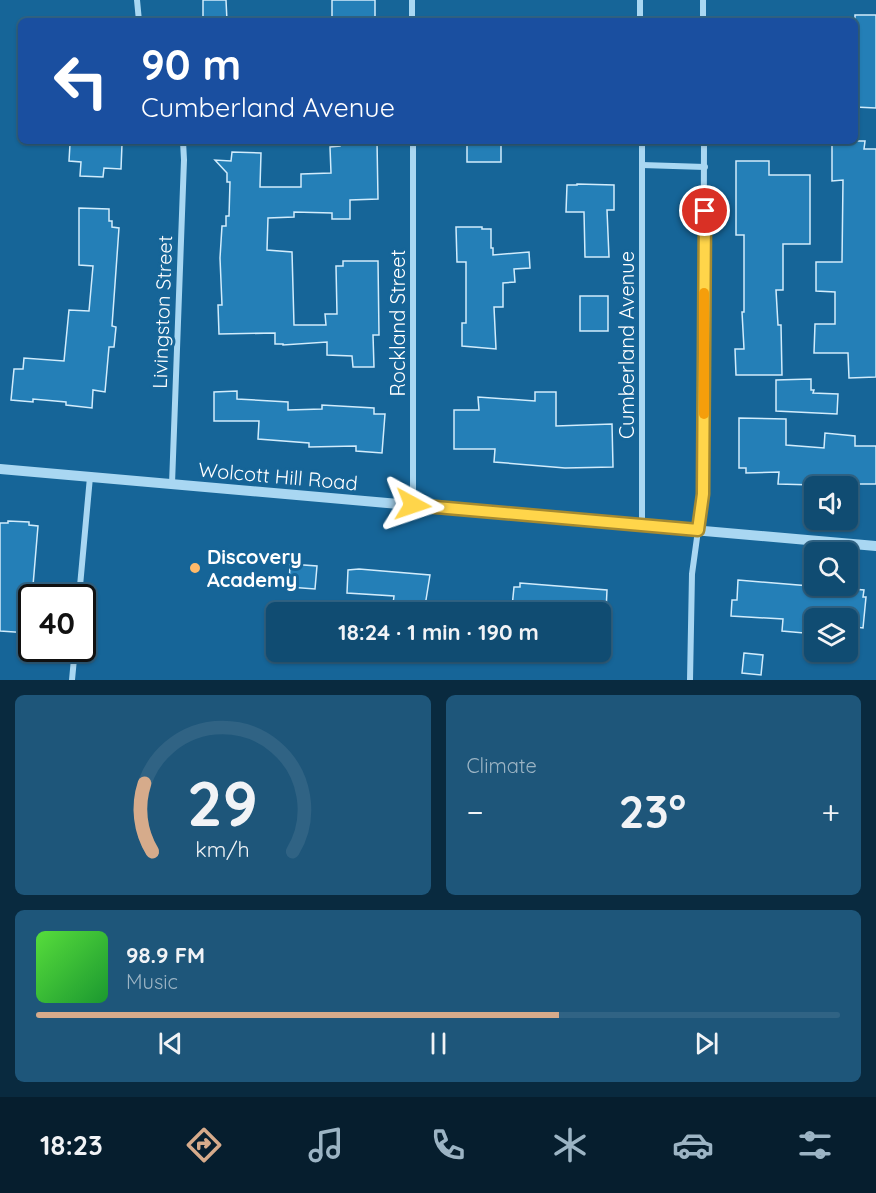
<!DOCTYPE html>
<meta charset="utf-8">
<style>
:root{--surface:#104c72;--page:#1e567a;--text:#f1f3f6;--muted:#9cb4c4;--line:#306384;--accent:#d6ab8b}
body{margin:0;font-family:Quicksand,sans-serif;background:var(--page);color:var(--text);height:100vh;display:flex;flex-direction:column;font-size:22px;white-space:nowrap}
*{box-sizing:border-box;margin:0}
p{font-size:20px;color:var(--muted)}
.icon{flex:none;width:33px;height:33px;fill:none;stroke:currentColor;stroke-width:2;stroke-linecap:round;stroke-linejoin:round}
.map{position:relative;height:680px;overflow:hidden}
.details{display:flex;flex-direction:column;gap:15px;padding:15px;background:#092a3f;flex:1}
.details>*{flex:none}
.hud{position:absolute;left:18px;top:18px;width:840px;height:126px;border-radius:9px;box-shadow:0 2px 4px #0004,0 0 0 2px var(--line);background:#1a4fa0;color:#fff;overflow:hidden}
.fabs{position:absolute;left:804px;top:476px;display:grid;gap:12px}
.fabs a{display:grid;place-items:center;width:54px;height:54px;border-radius:9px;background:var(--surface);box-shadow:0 2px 4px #0004,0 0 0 2px var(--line);font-size:30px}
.speed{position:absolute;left:18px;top:584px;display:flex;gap:12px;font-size:30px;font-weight:700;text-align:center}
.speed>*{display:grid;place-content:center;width:78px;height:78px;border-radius:50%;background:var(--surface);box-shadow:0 2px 4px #0004,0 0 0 2px var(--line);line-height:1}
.speed .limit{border:3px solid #111;border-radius:9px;background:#fff;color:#111}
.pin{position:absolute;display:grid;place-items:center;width:51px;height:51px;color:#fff;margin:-26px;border:3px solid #fff;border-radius:50%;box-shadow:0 2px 6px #0007}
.me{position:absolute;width:66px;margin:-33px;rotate:95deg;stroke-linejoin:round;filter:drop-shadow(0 0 4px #0008)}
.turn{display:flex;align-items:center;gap:21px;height:126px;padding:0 24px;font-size:27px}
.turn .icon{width:78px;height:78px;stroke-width:2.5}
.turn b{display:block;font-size:42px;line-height:51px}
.big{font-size:45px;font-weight:800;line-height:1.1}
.details .widget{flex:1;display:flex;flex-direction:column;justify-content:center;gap:9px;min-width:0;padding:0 21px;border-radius:9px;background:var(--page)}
.details .dial{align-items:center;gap:0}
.dial svg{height:156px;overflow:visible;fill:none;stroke:var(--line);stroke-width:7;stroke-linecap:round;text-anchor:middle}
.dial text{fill:var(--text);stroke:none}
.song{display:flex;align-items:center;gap:18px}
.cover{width:72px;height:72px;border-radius:9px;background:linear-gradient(135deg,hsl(110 70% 55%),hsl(130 70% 35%))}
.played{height:6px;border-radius:3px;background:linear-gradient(90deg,var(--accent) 65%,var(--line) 65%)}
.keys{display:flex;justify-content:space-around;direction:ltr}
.heat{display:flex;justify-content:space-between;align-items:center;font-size:33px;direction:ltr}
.details .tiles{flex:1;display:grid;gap:15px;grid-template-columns:1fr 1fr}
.widget:last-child{grid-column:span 2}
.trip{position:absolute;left:266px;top:602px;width:345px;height:60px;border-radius:9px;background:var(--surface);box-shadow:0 2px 4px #0004,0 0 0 2px var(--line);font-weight:800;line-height:60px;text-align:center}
.menu{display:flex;height:96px;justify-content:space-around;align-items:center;background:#061e2e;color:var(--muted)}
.menu .icon{width:42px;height:42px}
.menu .selected{color:var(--accent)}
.menu b{font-size:27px;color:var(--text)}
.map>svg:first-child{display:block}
</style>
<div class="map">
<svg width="876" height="680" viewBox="0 0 876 680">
<rect width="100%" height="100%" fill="#166598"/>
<g fill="#247fb7" stroke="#d1ecfc" stroke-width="1.5">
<polygon points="203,0 226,0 227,21 203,21"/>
<rect x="332" y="0" width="43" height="21"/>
<polygon points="855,15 876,15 876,108 855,107"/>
<polygon points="340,141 377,141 378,199 350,200 350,219 332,219 332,213 294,212 294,217 268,218 267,250 292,252 294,325 326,325 325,314 337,314 336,266 343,266 343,261 378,261 379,335 373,335 374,367 353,367 352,356 327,355 327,342 283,345 283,344 275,344 275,333 219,334 218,305 222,305 220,258 222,226 226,226 226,216 229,216 230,182 227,182 227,173 215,160 231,161 232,152 261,153 260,187 301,187 301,174 331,173 330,147 340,146"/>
<rect x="467" y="141" width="34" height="21"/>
<polygon points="832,141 865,141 864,149 876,149 876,377 849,378 848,353 814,353 815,324 835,324 835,292 816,291 816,262 842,262 843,180 832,181"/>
<polygon points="83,142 122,144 121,169 104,168 103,177 80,176 81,162 69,161 70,144 83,144"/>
<polygon points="736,161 769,161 769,175 810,175 810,244 783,244 783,290 776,290 778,325 781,325 782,375 736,375 735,349 744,349 742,312 744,312 744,235 736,235"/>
<polygon points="577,184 614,185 614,210 607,210 609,257 585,257 584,212 566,212 567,185 577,185"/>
<polygon points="79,208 109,209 109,221 112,221 112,227 119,228 112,326 116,327 114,347 109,347 105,392 93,390 92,408 66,405 66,402 33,399 33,402 11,400 14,369 23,369 24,358 64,361 69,310 89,311 93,266 79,265"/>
<polygon points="456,227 482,227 482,229 491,229 491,248 493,248 493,255 529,252 530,268 514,269 515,282 503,283 503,307 494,307 496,349 462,346 462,323 466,323 466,262 457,262"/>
<rect x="580" y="296" width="28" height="35"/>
<polygon points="811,379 811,390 814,390 813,393 838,394 837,414 776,411 776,380"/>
<polygon points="237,391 237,399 288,402 288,410 322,409 322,405 374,408 374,414 385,414 382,453 356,451 356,446 309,447 309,443 258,439 259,421 214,421 214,392"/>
<polygon points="535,392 556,392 556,426 612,424 613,467 565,468 494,462 495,449 454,449 454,410 479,410 478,397 535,401"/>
<polygon points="739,418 786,419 786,445 824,448 825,433 855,436 855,446 876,446 876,484 852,484 852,486 778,484 779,472 746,473 746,468 739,468"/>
<polygon points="8,521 29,522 29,525 38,526 29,633 0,631 0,523 8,523"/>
<polygon points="290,564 317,566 315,589 289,587"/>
<polygon points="359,569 430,575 425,606 393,604 394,596 347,593 348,570"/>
<polygon points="738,580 810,586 809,594 841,595 842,588 864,590 863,597 866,597 863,628 848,626 848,618 808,618 807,628 805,628 804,633 782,631 783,619 731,616 732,600 737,600"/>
<polygon points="520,583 607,590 606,612 512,607 514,587 520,587"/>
<polygon points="744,653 763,655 761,675 742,673"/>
</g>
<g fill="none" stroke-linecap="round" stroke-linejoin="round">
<g stroke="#a9d7f2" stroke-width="6">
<polyline points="137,0 139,21"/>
<polyline points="412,0 412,21"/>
<polyline points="640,0 640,21"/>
<polyline points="703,0 703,21"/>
<polyline points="413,141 413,505"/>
<polyline points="642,141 642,525"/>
<polyline points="642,165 705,167"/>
<polyline points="172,484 184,160 183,141"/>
<polyline points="79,597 90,477"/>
<polyline points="72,680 75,648"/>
<polyline points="690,680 692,574 703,494 704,141"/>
</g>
<polyline stroke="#a9d7f2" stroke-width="10" points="0,469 876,546"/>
</g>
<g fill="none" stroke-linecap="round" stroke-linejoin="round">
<g stroke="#a68a30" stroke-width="15">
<polyline id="route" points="413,505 698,530 703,494 705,211"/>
</g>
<use href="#route" stroke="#ffd54a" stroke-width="10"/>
<polyline stroke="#f59e0b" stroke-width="10" points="704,414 704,293"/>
</g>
<circle fill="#ffba6a" stroke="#166598" stroke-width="2" cx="195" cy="568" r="6"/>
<g text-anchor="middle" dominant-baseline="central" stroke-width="6" stroke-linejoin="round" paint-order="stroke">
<g font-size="20" fill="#fff" stroke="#166598">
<text transform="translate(162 312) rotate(-88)">Livingston Street</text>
<text transform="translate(397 323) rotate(-90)">Rockland Street</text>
<text transform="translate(626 345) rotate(-90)">Cumberland Avenue</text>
<text transform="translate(278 476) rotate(5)">Wolcott Hill Road</text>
</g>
<g font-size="20" font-weight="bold" fill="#fff" stroke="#166598" text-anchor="start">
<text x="207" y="556">Discovery<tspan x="207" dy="23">Academy</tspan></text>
</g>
</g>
</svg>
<div class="fabs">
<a><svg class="icon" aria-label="sound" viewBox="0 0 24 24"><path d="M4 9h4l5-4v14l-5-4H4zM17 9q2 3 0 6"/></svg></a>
<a><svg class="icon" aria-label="search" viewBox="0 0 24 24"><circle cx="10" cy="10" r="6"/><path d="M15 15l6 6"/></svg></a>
<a><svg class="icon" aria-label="layers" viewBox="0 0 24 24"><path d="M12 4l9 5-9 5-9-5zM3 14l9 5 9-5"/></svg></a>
</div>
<div class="speed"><div class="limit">40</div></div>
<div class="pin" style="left:705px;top:211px;background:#d93025"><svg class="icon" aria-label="arrive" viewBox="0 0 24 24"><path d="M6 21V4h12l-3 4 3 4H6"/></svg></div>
<svg class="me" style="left:413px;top:505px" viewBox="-20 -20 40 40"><path d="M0-17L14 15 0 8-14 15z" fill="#ffd54a" stroke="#fff" stroke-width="4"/></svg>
<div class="trip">18:24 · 1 min · 190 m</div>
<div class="hud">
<div class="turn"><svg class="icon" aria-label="left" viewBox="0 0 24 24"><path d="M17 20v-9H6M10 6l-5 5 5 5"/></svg><div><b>90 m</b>Cumberland Avenue</div></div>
</div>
</div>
<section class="details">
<div class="tiles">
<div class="widget dial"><svg viewBox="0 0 100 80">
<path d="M14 69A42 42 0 1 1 86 69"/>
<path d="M14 69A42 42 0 0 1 10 34" stroke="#d6ab8b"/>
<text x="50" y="56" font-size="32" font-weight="700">29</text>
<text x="50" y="72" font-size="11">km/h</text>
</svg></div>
<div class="widget"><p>Climate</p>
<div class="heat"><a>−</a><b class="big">23°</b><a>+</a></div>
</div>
<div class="widget">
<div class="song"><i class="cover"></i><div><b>98.9 FM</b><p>Music</p></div></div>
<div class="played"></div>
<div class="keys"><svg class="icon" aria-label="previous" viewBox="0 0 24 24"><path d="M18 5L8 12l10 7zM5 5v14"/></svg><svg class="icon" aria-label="pause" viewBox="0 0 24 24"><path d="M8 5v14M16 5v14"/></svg><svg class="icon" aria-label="next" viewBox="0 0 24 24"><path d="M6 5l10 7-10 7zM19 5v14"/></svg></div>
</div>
</div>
</section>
<nav class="menu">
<b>18:23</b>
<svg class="icon selected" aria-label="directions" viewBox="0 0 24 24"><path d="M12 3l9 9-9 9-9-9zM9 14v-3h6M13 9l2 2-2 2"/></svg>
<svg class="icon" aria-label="music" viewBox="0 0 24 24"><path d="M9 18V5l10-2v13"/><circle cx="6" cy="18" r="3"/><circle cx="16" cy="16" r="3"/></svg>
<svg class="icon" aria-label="phone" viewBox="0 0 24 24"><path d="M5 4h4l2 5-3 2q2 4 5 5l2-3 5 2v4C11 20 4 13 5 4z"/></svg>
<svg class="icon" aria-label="climate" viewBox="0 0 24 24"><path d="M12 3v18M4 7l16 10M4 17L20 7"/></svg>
<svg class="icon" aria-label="car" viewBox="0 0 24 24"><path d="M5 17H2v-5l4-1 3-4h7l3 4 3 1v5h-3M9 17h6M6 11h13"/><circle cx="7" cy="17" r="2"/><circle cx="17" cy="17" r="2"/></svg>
<svg class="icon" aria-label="filters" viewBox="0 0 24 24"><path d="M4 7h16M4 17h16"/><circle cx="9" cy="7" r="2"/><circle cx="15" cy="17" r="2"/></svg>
</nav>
